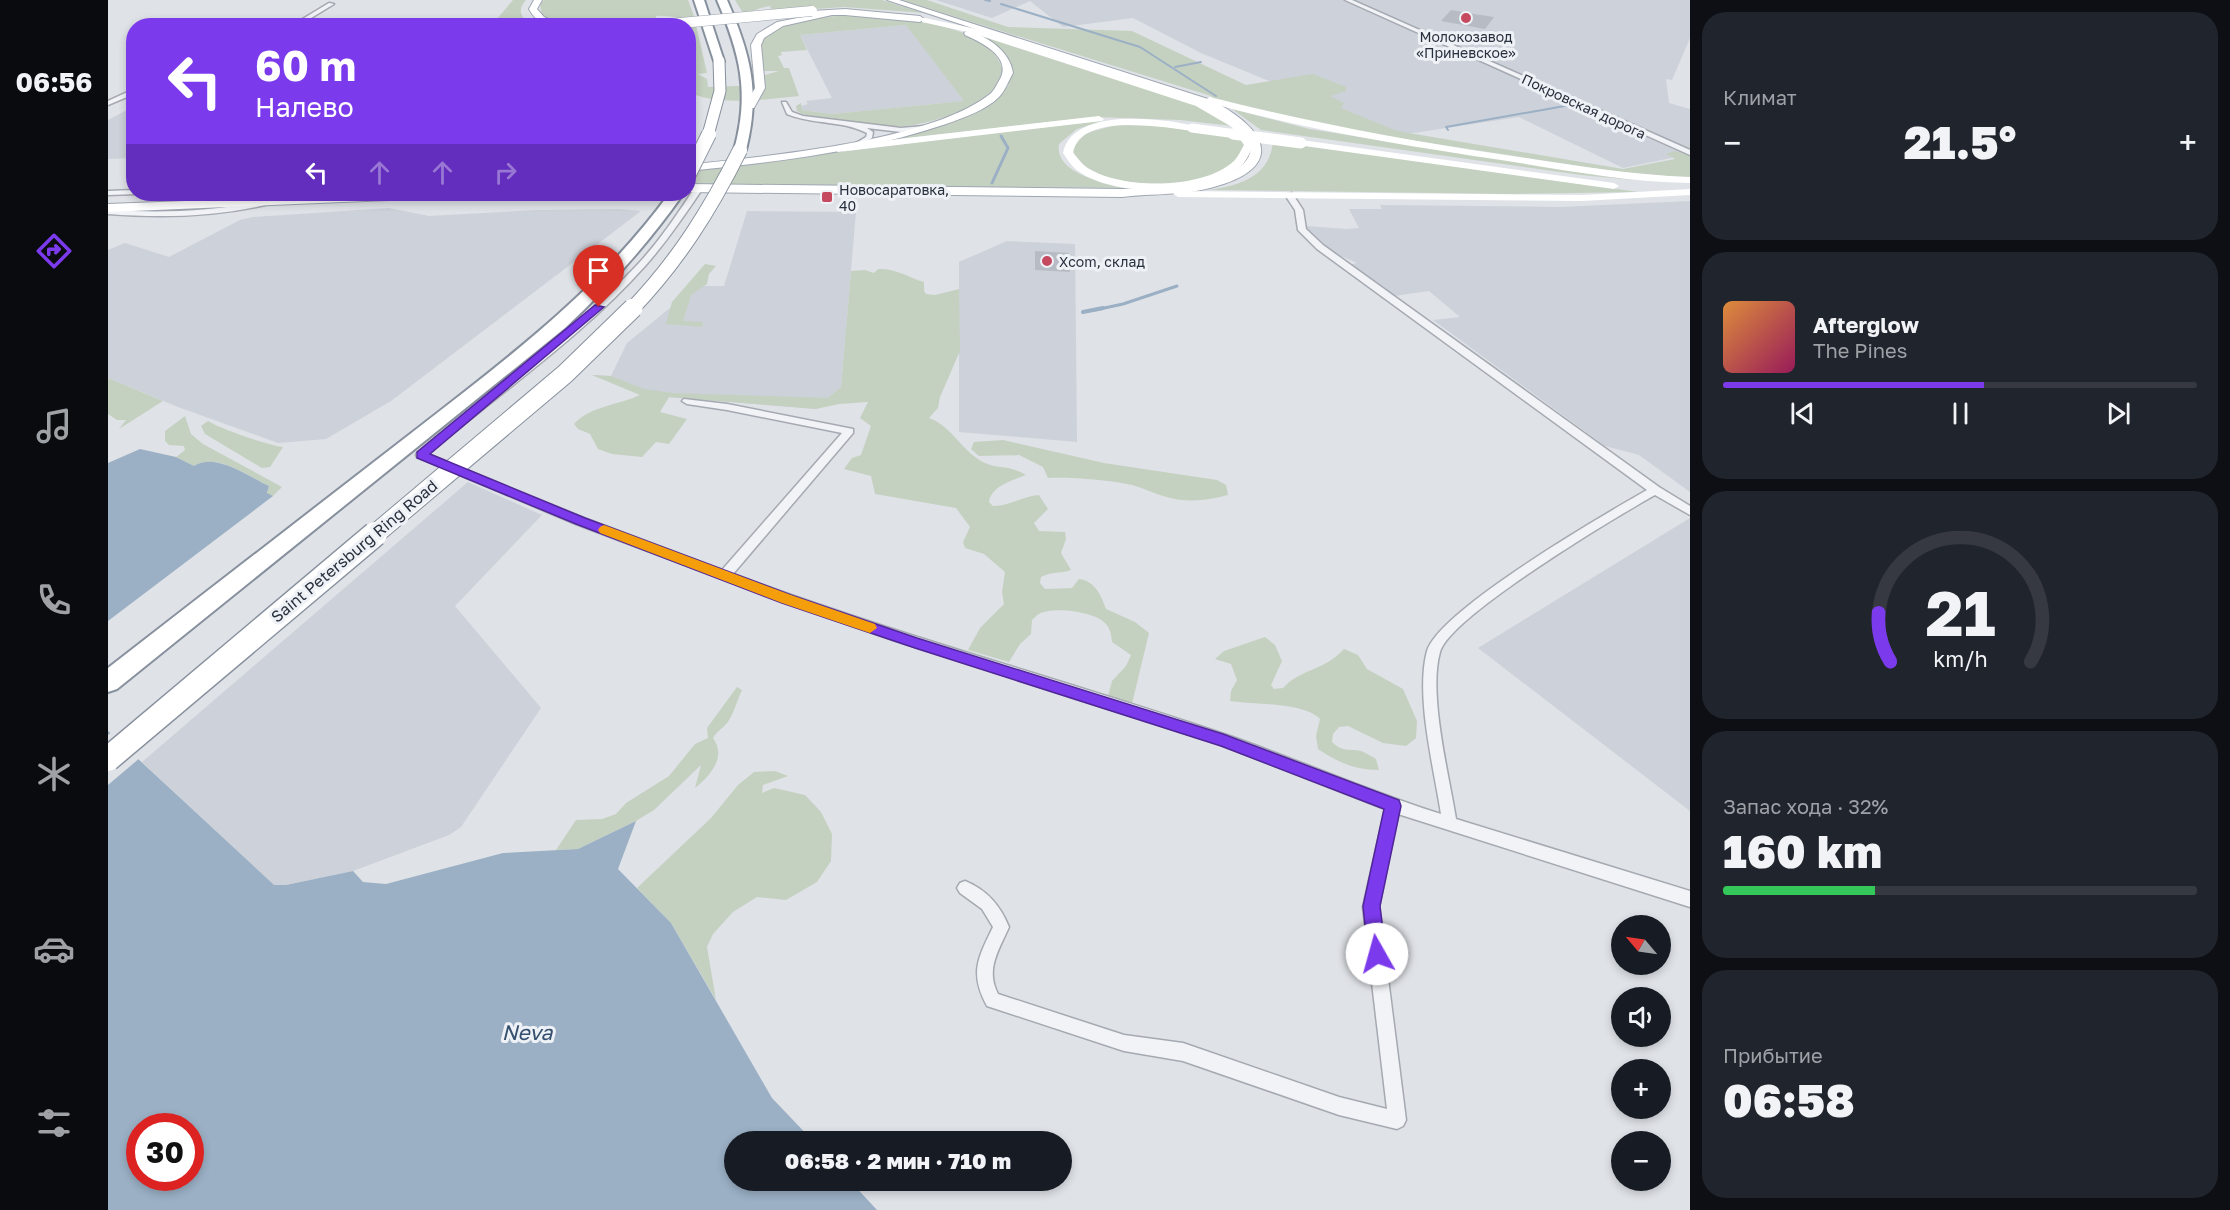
<!DOCTYPE html>
<html lang="ru">
<meta charset="utf-8">
<style>
:root{--surface:#171b24;--page:#20242c;--text:#f1f3f6;--muted:#9ea1a6;--line:#363941;--accent:#7c3aed}
body{margin:0;font-family:"Golos Text",sans-serif;background:var(--page);color:var(--text);height:100vh;display:flex;flex-direction:column;font-size:22px;white-space:nowrap}
*{box-sizing:border-box;margin:0}
p{font-size:20px;color:var(--muted)}
.icon{flex:none;width:33px;height:33px;fill:none;stroke:currentColor;stroke-width:2;stroke-linecap:round;stroke-linejoin:round}
.map{position:relative;flex:1;overflow:hidden}
.drawer{display:flex;flex-direction:column;gap:12px;padding:12px;background:#0d0f14;width:540px}
.drawer>*{flex:none}
.hud{position:absolute;left:18px;top:18px;width:570px;height:183px;border-radius:24px;box-shadow:0 3px 9px #0003;background:#7c3aed;color:#fff;overflow:hidden}
.needle{width:39px;rotate:299deg}
.buttons{position:absolute;left:1503px;top:915px;display:grid;gap:12px}
.buttons a{display:grid;place-items:center;width:60px;height:60px;border-radius:50%;background:var(--surface);box-shadow:0 3px 9px #0003;font-size:30px}
.speed{position:absolute;left:18px;top:1113px;display:flex;gap:12px;font-size:30px;font-weight:700;text-align:center}
.speed>*{display:grid;place-content:center;width:78px;height:78px;border-radius:50%;background:var(--surface);box-shadow:0 3px 9px #0003;line-height:1}
.speed .limit{border:9px solid #d22;background:#fff;color:#111}
.pin{position:absolute;display:grid;place-items:center;width:51px;height:51px;color:#fff;margin:-62px -26px;border-radius:50% 50% 50% 0;rotate:-45deg;box-shadow:0 0 6px #0007}
.pin .icon{rotate:45deg}
.me{position:absolute;width:66px;margin:-33px;rotate:353deg;stroke-linejoin:round;filter:drop-shadow(0 0 4px #0008)}
.turn{display:flex;align-items:center;gap:21px;height:126px;padding:0 30px;font-size:27px}
.turn .icon{width:78px;height:78px;stroke-width:2.5}
.turn b{display:block;font-size:42px;line-height:51px}
.lanes{display:flex;align-items:center;height:57px;padding:0 30px;background:#0003;justify-content:center;gap:30px;direction:ltr}
.lanes .off{opacity:.35}
.big{font-size:45px;font-weight:800;line-height:1.1}
.drawer .widget{flex:1;display:flex;flex-direction:column;justify-content:center;gap:9px;min-width:0;padding:0 21px;border-radius:24px;background:var(--page)}
.drawer .dial{align-items:center;gap:0}
.dial svg{height:156px;overflow:visible;fill:none;stroke:var(--line);stroke-width:7;stroke-linecap:round;text-anchor:middle}
.dial text{fill:var(--text);stroke:none}
.song{display:flex;align-items:center;gap:18px}
.cover{width:72px;height:72px;border-radius:9px;background:linear-gradient(135deg,hsl(30 70% 55%),hsl(330 70% 35%))}
.played{height:6px;border-radius:3px;background:linear-gradient(90deg,var(--accent) 55%,var(--line) 55%)}
.keys{display:flex;justify-content:space-around;direction:ltr}
.heat{display:flex;justify-content:space-between;align-items:center;font-size:33px;direction:ltr}
.charge{height:9px;border-radius:4px;background:linear-gradient(90deg,#34c759 32%,var(--line) 0)}
.trip{position:absolute;left:616px;top:1131px;width:348px;height:60px;border-radius:30px;background:var(--surface);box-shadow:0 3px 9px #0003;font-weight:800;line-height:60px;text-align:center}
main{display:flex;flex:1;min-height:0}
.tabs{display:flex;flex-direction:column;width:108px;justify-content:space-around;align-items:center;background:#090b0e;color:var(--muted)}
.tabs .icon{width:42px;height:42px}
.tabs .current{color:var(--accent)}
.tabs b{font-size:27px;color:var(--text)}
.map>svg:first-child{display:block}
</style>
<main>
<nav class="tabs">
<b>06:56</b>
<svg class="icon current" aria-label="directions" viewBox="0 0 24 24"><path d="M12 3l9 9-9 9-9-9zM9 14v-3h6M13 9l2 2-2 2"/></svg>
<svg class="icon" aria-label="music" viewBox="0 0 24 24"><path d="M9 18V5l10-2v13"/><circle cx="6" cy="18" r="3"/><circle cx="16" cy="16" r="3"/></svg>
<svg class="icon" aria-label="phone" viewBox="0 0 24 24"><path d="M5 4h4l2 5-3 2q2 4 5 5l2-3 5 2v4C11 20 4 13 5 4z"/></svg>
<svg class="icon" aria-label="climate" viewBox="0 0 24 24"><path d="M12 3v18M4 7l16 10M4 17L20 7"/></svg>
<svg class="icon" aria-label="car" viewBox="0 0 24 24"><path d="M5 17H2v-5l4-1 3-4h7l3 4 3 1v5h-3M9 17h6M6 11h13"/><circle cx="7" cy="17" r="2"/><circle cx="17" cy="17" r="2"/></svg>
<svg class="icon" aria-label="filters" viewBox="0 0 24 24"><path d="M4 7h16M4 17h16"/><circle cx="9" cy="7" r="2"/><circle cx="15" cy="17" r="2"/></svg>
</nav>
<div class="map">
<svg width="1582" height="1210" viewBox="0 0 1582 1210">
<rect width="100%" height="100%" fill="#dfe2e7"/>
<g fill="#cdd1d9">
<polygon points="828,0 1582,0 1582,38 1564,80 1558,79 1561,103 1582,109 1582,154 1515,168 1411,117 1292,135 1093,53 1025,18 955,27 922,1 884,18"/>
<polygon points="799,25 856,101 724,114 694,110 693,106 700,104 698,101 724,98 692,35"/>
<polygon points="25,107 25,158 0,159 0,120"/>
<polygon points="1582,201 1582,492 1531,455 1497,446 1325,320 1352,317 1321,291 1286,296 1242,265 1249,263 1226,253 1198,230 1199,226 1238,229 1251,228 1241,209 1274,209 1272,205 1452,207"/>
<polygon points="281,208 321,216 429,210 512,209 533,211 283,401 218,439 170,443 70,407 0,378 0,250 17,243 61,257 132,220 145,217"/>
<polygon points="639,211 748,212 733,387 708,409 533,395 484,375 503,376 519,343 589,286 616,286"/>
<polygon points="899,241 967,244 969,442 851,432 851,262"/>
<polygon points="360,482 434,515 347,606 433,708 353,827 341,835 245,871 178,885 165,885 34,762"/>
<polygon points="1582,518 1582,811 1370,648"/>
</g>
<g fill="#c5d1c0">
<path d="M405,0h13c-11,12 -3,21 10,25h-44z"/>
<path d="M436,0h144l7,19c-14,1 -24,-4 -39,-3v7c-33,3 -84,10 -114,-7l-2,-12z"/>
<path d="M627,0h147l42,13 -80,-6 -72,5 -2,-6c-11,1 -17,7 -27,7z"/>
<polygon points="793,0 819,0 900,27 1024,31 1138,85 1205,74 1238,87 1238,91 1222,96 1236,103 1233,108 1289,131 1515,169 1567,159 1558,154 1567,151 1582,156 1582,178 1511,172 1243,131 1105,99 1103,96"/>
<path d="M728,16c41,0 151,2 166,52 9,32 -75,58 -98,58 -18,1 -37,-3 -54,-5 -17,-2 -40,-1 -53,-10l-1,-5 5,-3 1,7 30,4 132,-13 -58,-76 -106,10 7,15 -26,2 1,3 -4,1 6,12h5l10,28c-27,3 -89,11 -110,-5v-65l7,-1 11,48 -9,1 9,5 1,8 56,-2 1,-10 14,-4h-17c0,-9 -4,-22 -2,-29 5,-19 60,-25 76,-26z"/>
<polygon points="871,34 1086,104 1125,126 1072,120 986,117 781,140 836,125 868,112 891,97 900,86 904,70"/>
<polygon points="1124,109 1201,129 1525,180 1473,175 1153,130"/>
<path d="M994,121l-25,8 -18,15c-5,31 49,39 70,44l-440,-3 -1,-14 381,-48z"/>
<path d="M1008,125l44,1 81,12 3,6c-2,6 -4,13 -8,17 -29,31 -145,33 -163,-10v-6l13,-12z"/>
<path d="M1165,141l365,51 -126,2 -302,-4c30,-5 60,-13 63,-49z"/>
<polygon points="597,264 608,266 601,274 599,284 583,295 575,321 595,322 594,327 558,324 564,302"/>
<path d="M770,269c18,-1 29,8 46,13v9l2,3 9,1 24,-6 1,62 -20,46 -2,11 -9,10c23,8 34,35 56,45 13,6 25,2 41,12 -13,5 -35,11 -37,27l4,4c17,0 30,-10 46,-11l9,14 -14,14 5,8 26,1 1,7 -5,14 10,17c-11,4 -19,1 -30,7l-1,6 5,6 27,-1 7,-9c16,2 22,16 27,30l29,13 14,11 -18,75 -24,-8 5,-19 14,-15 5,-11 -19,-13c-1,-7 -1,-12 -6,-18 -10,-12 -52,-18 -67,-10 -3,1 -4,4 -7,6l-1,14 -11,10 -11,18 -41,-12 12,-22 24,-24 -2,-12 3,-20 -21,-18 -19,-6 -2,-6 7,-15 -14,-19 -81,-14 -4,-18 -27,-7 8,-11 9,-3 10,-29 -11,-8 8,-16 -29,2 -23,5 -147,-12 -9,15 27,7 -18,25 -13,-2 -14,15 -30,-3 -14,-5 -8,-15 -12,-5 -4,-5c16,-18 45,-19 66,-29l-48,-20 19,1 33,13 29,4 155,5 13,-11 10,-116 14,-1 9,3z"/>
<polygon points="0,378 55,401 11,429 18,420 9,420 0,414"/>
<path d="M77,416l6,18 12,10 79,43 -9,9 -6,-2 2,-8c-21,-10 -53,-34 -75,-20l-18,-9 9,-7 -1,-4 -15,-1 -4,-4v-10z"/>
<path d="M100,421c10,7 62,25 75,26l-13,20 -8,1 -57,-34 -4,-8z"/>
<path d="M895,440l101,23 113,17 9,5 2,10c-22,6 -43,8 -65,1 -10,-3 -20,-8 -31,-11 -22,-5 -62,-8 -84,-7l-5,-11 -24,-12 -40,1 -8,-7 3,-7z"/>
<path d="M1157,637l10,8 7,16 -11,24 3,4 9,-1c17,-19 41,-17 61,-39l14,6 9,14 36,20 14,32 -1,17 -10,8 -23,-3 -35,-17 -9,1 -6,7 -1,8c12,11 16,6 29,9 5,2 10,5 15,8l3,11c-24,0 -42,-8 -61,-21l-2,-13 4,-17c-17,-17 -65,-14 -90,-18l1,-10 6,-11 -6,-16 -16,-5 9,-8z"/>
<path d="M629,687l5,3c-5,10 -8,24 -15,33 -5,6 -10,8 -14,15 14,19 -3,38 -18,50l6,-23 -47,45 -18,11 -58,28 -22,1 20,-30 26,-1 14,-5 10,-11 43,-27 26,-32 13,-6 -1,-10z"/>
<polygon points="667,771 680,776 655,785 654,793 666,788 697,795 713,812 724,834 723,861 709,882 678,900 649,897 625,912 605,934 599,947 608,1000 563,923 529,888 603,818 630,785 646,772"/>
</g>
<g fill="#9bb0c5" fill-rule="evenodd">
<path d="M32,449l36,8 18,9c22,-14 53,10 75,20l-2,7 6,3 -165,125v-158z"/>
<path d="M0,731l166,154h12l67,-14 10,11 23,2 117,-31 75,-4 58,-28 -18,48 53,54 101,175 41,43 -78,1v38l115,1 27,29h-769zM32,1126h50v52h-50z"/>
</g>
<polygon fill="#dfe2e7" points="5,731 33,757 0,785 0,735"/>
<g fill="none" stroke-linecap="round" stroke-linejoin="round">
<g stroke="#9bb0c5" stroke-width="2">
<polyline points="877,0 882,1"/>
<polyline points="893,4 1032,47 1108,96"/>
<polyline points="247,23 335,22"/>
<polyline points="1067,67 1093,62"/>
<polyline points="1340,130 1338,127 1468,104"/>
</g>
<g stroke="#9bb0c5" stroke-width="3">
<polyline points="884,183 900,148 893,136"/>
<polyline points="987,310 1015,304 1069,286"/>
</g>
<polyline stroke="#9bb0c5" stroke-width="4" points="975,312 995,308"/>
</g>
<g fill="#b6bbc4">
<polygon points="1343,10 1366,14 1386,17 1377,29 1333,21"/>
<polygon points="927,251 961,253 962,272 927,270"/>
</g>
<g fill="none" stroke-linecap="round" stroke-linejoin="round">
<g stroke="#a5a9b1" stroke-width="3">
<g id="street">
<polygon points="1237,0 1244,0 1582,150 1582,155"/>
<polygon points="221,3 226,4 190,26 183,26"/>
<polygon points="26,89 26,94 0,105 0,101"/>
<path d="M674,102h4l6,10 11,4 98,12 23,-2 3,2 -26,4 -34,-4 6,4 -1,6 -13,7 -3,-2 10,-6 1,-4c-26,-13 -53,-8 -80,-19z"/>
<path d="M588,186l7,2c-18,27 -36,53 -57,77 -64,72 -145,127 -218,189l156,64 138,52 120,-137 -115,-23 -40,-6 -5,-3 2,-2 43,5 126,25v4l-120,141c161,60 328,105 491,160 73,25 143,57 217,80 -7,-46 -26,-118 -14,-163 12,-41 178,-137 220,-161l-330,-241 -19,-19 -3,-20 -10,-15 7,-2 11,17 3,19 17,16 336,242 31,19v9l-35,-20c-39,22 -205,121 -215,157 -12,42 9,123 16,167l234,72v16l-292,-93 -19,93 27,213 -3,6 -6,3 -58,-14 -156,-54 -59,-10 -137,-45c-18,-33 -9,-48 6,-79l-11,-18 -22,-16 -3,-5 3,-5 5,-2c22,9 35,24 44,46 -10,23 -24,42 -11,67l126,41 59,8 156,54 48,12 -24,-202 22,-98 -164,-64 -328,-105 -110,-38 -207,-78 -159,-67 -1,-2 1,-2c74,-63 156,-119 222,-190 22,-24 39,-50 57,-77z"/>
<polygon points="26,190 26,194 29,194 0,195 0,191"/>
<path d="M154,201h3v4c-52,12 -104,13 -157,9v-4c52,3 103,2 154,-9z"/>
</g>
</g>
<g stroke="#9fa7b2" stroke-width="2">
<g id="primary">
<path d="M426,0h8l-5,9 7,8 20,9c-16,0 -27,-2 -35,-17z"/>
<path d="M779,0h12l312,100c73,38 65,76 -15,91 -24,4 -49,3 -74,6l-434,-5v-8l434,5c24,-2 49,-1 74,-5 20,-4 68,-18 51,-47 -8,-16 -28,-25 -44,-33z"/>
<polygon points="737,9 812,16 816,19 812,22 737,15 724,15 675,26 656,38 653,45 657,88 646,108 638,108 637,106 647,88 643,45 649,34 669,22 705,15 704,11"/>
<path d="M860,30c20,7 42,21 45,43 -4,7 -8,18 -14,24 -13,13 -36,21 -53,27 -82,28 -171,38 -258,47v-6c78,-9 241,-23 302,-71 4,-3 7,-10 10,-15 12,-22 -19,-37 -35,-44l-1,-2z"/>
<polygon points="256,194 334,194 328,198 0,212 0,204"/>
</g>
</g>
<g stroke="#87909d" stroke-width="4">
<g id="highway">
<polygon points="586,0 596,0 616,61 615,63 611,64 606,61"/>
<path d="M609,0h10c23,53 34,92 19,150l-6,4 -6,-4c16,-57 6,-96 -17,-150z"/>
<path d="M561,194h14c-35,50 -74,93 -118,134l-448,361 -9,3v-24c102,-79 204,-158 306,-237 94,-73 184,-140 255,-237z"/>
</g>
</g>
<use href="#street" fill="#f1f3f6" fill-rule="evenodd"/>
<g fill="#fff" fill-rule="evenodd">
<path d="M817,18l52,11 225,73 37,21 15,22c-4,6 -7,15 -12,20 -33,32 -128,33 -164,6 -6,-4 -11,-12 -15,-18 9,-46 99,-35 132,-27v4l-3,1c-29,-4 -112,-19 -119,22 4,4 8,10 13,14 34,23 117,23 148,-6 4,-4 7,-11 10,-16l-12,-18 -36,-21 -224,-73 -50,-11v-4z"/>
<path d="M1102,97c98,25 195,43 295,58 61,9 122,20 185,22v6c-64,-1 -126,-13 -189,-23 -99,-15 -198,-31 -294,-58l-2,-2z"/>
<polygon points="991,116 996,119 994,121 730,152 725,149 730,146"/>
<polygon points="1193,140 1506,183 1511,186 1506,189 1189,145 1188,143"/>
<polygon points="1582,189 1582,195 1474,201 1070,197 1065,194 1070,191 1474,195"/>
</g>
<use href="#primary" fill="#fff" fill-rule="evenodd"/>
<use href="#highway" fill="#fff" fill-rule="evenodd"/>
<g stroke="#9fa7b2" stroke-width="11" stroke-linecap="butt">
<polyline id="primary-bridge" points="540,26 704,11"/>
</g>
<g stroke="#87909d" stroke-width="13" stroke-linecap="butt">
<polyline id="highway-bridge-far3" points="600,135 612,91 611,61"/>
</g>
<g stroke="#87909d" stroke-width="16" stroke-linecap="butt">
<g id="highway-bridge-far2">
<polyline points="580,176 601,134"/>
<path d="M523,310c47,-49 79,-100 109,-160"/>
</g>
</g>
<g stroke="#87909d" stroke-width="21" stroke-linecap="butt">
<polyline id="highway-bridge-far1" points="265,536 457,374 525,308"/>
</g>
<g stroke="#87909d" stroke-width="27" stroke-linecap="butt">
<polyline id="highway-bridge" points="0,759 267,534"/>
</g>
<polyline stroke="#fff" stroke-width="9" points="1084,128 1136,135"/>
<polyline stroke="#fff" stroke-width="11" points="1125,134 1193,143"/>
<use href="#primary-bridge" stroke="#fff" stroke-width="10"/>
<use href="#highway-bridge-far3" stroke="#fff" stroke-width="11"/>
<use href="#highway-bridge-far2" stroke="#fff" stroke-width="14"/>
<use href="#highway-bridge-far1" stroke="#fff" stroke-width="19"/>
<use href="#highway-bridge" stroke="#fff" stroke-width="24"/>
</g>
<polygon fill="#7c3aed" stroke="#51269a" stroke-width="1.5" points="487,305 496,307 322,454 477,518 683,595 809,638 1115,734 1291,800 1293,806 1272,906 1278,954 1276,960 1269,963 1263,960 1260,954 1255,906 1276,809 1113,746 807,648 674,603 468,524 309,458 309,452"/>
<polygon fill="#f59e0b" points="496,525 683,595 767,624 769,628 762,633 674,603 492,533 490,530 492,527"/>
<g fill="#c64a5f" stroke="#eef1f5" stroke-width="2">
<circle cx="1358" cy="18" r="6"/>
<rect x="713" y="191" width="12" height="12" rx="3"/>
<circle cx="939" cy="261" r="6"/>
</g>
<g text-anchor="middle" dominant-baseline="central" stroke-width="6" stroke-linejoin="round" paint-order="stroke">
<g font-size="14" fill="#29303d" stroke="#eef1f5" text-anchor="start">
<text x="1358" y="36" text-anchor="middle">Молокозавод<tspan x="1358" dy="16">«Приневское»</tspan></text>
<text x="731" y="189">Новосаратовка,<tspan x="731" dy="16">40</tspan></text>
<text x="951" y="261">Xсom, склад</text>
</g>
<g font-size="14" fill="#29303d" stroke="#eef1f5">
<text transform="translate(1476 106) rotate(25)">Покровская дорога</text>
</g>
<g font-size="16" fill="#29303d" stroke="#eef1f5">
<text transform="translate(246 551) rotate(-40)">Saint Petersburg Ring Road</text>
</g>
<g font-size="21" font-style="italic" fill="#35506f" stroke="#eef1f5">
<text x="419" y="1032">Neva</text>
</g>
</g>
</svg>
<div class="buttons">
<a><svg class="needle" viewBox="-14 -14 28 28"><path d="M0-13l5 13h-10z" fill="#e53935"/><path d="M0 13l5-13h-10z" fill="#9ea1a6"/></svg></a>
<a><svg class="icon" aria-label="sound" viewBox="0 0 24 24"><path d="M4 9h4l5-4v14l-5-4H4zM17 9q2 3 0 6"/></svg></a>
<a>+</a>
<a>−</a>
</div>
<div class="speed"><div class="limit">30</div></div>
<div class="pin" style="left:491px;top:307px;background:#d93025"><svg class="icon" aria-label="arrive" viewBox="0 0 24 24"><path d="M6 21V4h12l-3 4 3 4H6"/></svg></div>
<svg class="me" style="left:1269px;top:954px" viewBox="-20 -20 40 40"><circle r="19" fill="#fff"/><path d="M0-13L10 11 0 6-10 11z" fill="#7c3aed"/></svg>
<div class="trip">06:58 · 2 мин · 710 m</div>
<div class="hud">
<div class="turn"><svg class="icon" aria-label="left" viewBox="0 0 24 24"><path d="M17 20v-9H6M10 6l-5 5 5 5"/></svg><div><b>60 m</b>Налево</div></div>
<div class="lanes"><svg class="icon" aria-label="left" viewBox="0 0 24 24"><path d="M17 20v-9H6M10 6l-5 5 5 5"/></svg><svg class="icon off" aria-label="ahead" viewBox="0 0 24 24"><path d="M12 20V5M6 11l6-6 6 6"/></svg><svg class="icon off" aria-label="ahead" viewBox="0 0 24 24"><path d="M12 20V5M6 11l6-6 6 6"/></svg><svg class="icon off" aria-label="right" viewBox="0 0 24 24"><path d="M7 20v-9h11M14 6l5 5-5 5"/></svg></div>
</div>
</div>
<section class="drawer">
<div class="widget"><p>Климат</p>
<div class="heat"><a>−</a><b class="big">21.5°</b><a>+</a></div>
</div>
<div class="widget">
<div class="song"><i class="cover"></i><div><b>Afterglow</b><p>The Pines</p></div></div>
<div class="played"></div>
<div class="keys"><svg class="icon" aria-label="previous" viewBox="0 0 24 24"><path d="M18 5L8 12l10 7zM5 5v14"/></svg><svg class="icon" aria-label="pause" viewBox="0 0 24 24"><path d="M8 5v14M16 5v14"/></svg><svg class="icon" aria-label="next" viewBox="0 0 24 24"><path d="M6 5l10 7-10 7zM19 5v14"/></svg></div>
</div>
<div class="widget dial"><svg viewBox="0 0 100 80">
<path d="M14 69A42 42 0 1 1 86 69"/>
<path d="M14 69A42 42 0 0 1 8 44" stroke="#7c3aed"/>
<text x="50" y="56" font-size="32" font-weight="700">21</text>
<text x="50" y="72" font-size="11">km/h</text>
</svg></div>
<div class="widget"><p>Запас хода · 32%</p><b class="big">160 km</b><div class="charge"></div></div>
<div class="widget"><p>Прибытие</p><b class="big">06:58</b></div>
</section>
</main>
